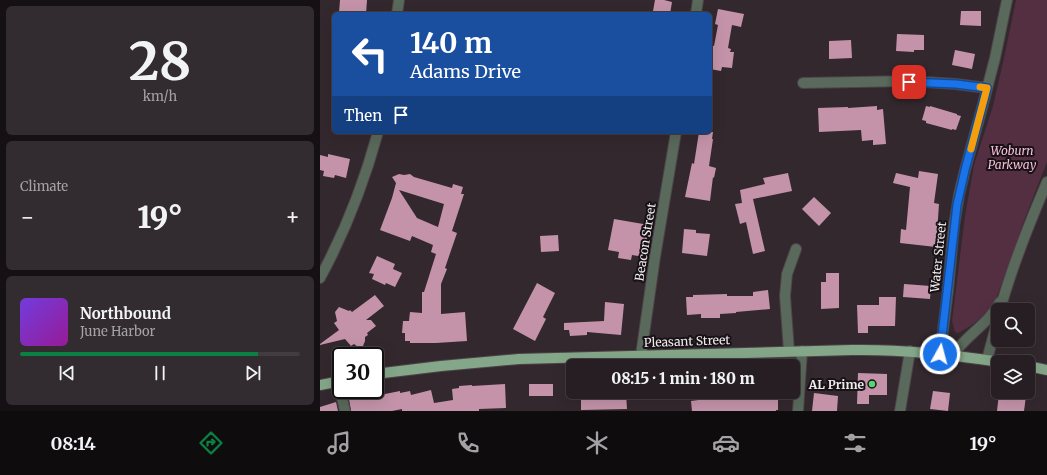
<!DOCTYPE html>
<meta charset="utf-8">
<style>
:root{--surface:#261e22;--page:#322b2f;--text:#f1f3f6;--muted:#a4a2a5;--line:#423c40;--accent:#0b8043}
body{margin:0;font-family:Merriweather,serif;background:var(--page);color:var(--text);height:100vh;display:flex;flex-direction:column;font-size:15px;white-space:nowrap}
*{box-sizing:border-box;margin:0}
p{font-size:13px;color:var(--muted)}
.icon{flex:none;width:22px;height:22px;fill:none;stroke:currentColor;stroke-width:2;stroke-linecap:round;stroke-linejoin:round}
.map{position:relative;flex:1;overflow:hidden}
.details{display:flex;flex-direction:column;gap:6px;padding:6px;background:#151013;width:320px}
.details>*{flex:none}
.hud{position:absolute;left:12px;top:12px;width:380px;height:122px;border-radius:6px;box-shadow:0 4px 16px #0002,0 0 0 1px var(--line);background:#1a4fa0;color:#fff;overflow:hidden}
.controls{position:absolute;left:671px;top:303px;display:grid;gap:8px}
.controls a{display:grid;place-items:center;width:44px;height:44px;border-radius:6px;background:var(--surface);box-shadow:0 4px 16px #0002,0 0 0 1px var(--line);font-size:20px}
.speed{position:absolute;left:12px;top:347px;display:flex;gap:8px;font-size:20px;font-weight:700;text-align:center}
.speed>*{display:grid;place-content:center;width:52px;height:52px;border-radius:50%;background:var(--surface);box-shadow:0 4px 16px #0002,0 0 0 1px var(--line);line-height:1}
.speed .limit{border:2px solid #111;border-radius:6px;background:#fff;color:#111}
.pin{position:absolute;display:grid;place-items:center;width:34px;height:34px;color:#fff;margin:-17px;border-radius:8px;box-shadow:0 2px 6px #0006}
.me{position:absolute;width:44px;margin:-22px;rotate:7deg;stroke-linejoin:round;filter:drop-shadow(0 0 3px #0008)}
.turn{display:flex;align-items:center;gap:14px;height:84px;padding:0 12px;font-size:18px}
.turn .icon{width:52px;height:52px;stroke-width:2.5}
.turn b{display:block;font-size:28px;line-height:34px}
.then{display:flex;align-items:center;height:38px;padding:0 12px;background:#0003;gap:8px;font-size:15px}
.big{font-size:30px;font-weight:800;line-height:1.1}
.details .card{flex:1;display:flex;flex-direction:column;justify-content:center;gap:6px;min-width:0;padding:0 14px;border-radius:6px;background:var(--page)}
.details .dial{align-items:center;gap:0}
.dial b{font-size:52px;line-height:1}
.song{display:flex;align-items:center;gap:12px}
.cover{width:48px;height:48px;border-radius:6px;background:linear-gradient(135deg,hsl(260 70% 55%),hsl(300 70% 35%))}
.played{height:4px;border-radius:2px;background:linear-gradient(90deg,var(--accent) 85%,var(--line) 85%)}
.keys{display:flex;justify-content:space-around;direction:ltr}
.heat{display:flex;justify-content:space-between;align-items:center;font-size:22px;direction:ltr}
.trip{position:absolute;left:246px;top:359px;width:234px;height:40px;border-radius:6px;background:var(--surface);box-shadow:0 4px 16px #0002,0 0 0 1px var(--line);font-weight:800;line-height:40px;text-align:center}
.dock{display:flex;height:64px;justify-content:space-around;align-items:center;background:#0f0c0e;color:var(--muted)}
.dock .icon{width:28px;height:28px}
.dock .on{color:var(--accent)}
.dock b{font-size:18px;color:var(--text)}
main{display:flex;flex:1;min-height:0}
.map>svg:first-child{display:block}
</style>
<main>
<section class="details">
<div class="card dial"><b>28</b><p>km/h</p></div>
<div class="card"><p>Climate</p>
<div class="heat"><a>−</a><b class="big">19°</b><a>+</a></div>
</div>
<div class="card">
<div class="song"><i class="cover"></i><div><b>Northbound</b><p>June Harbor</p></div></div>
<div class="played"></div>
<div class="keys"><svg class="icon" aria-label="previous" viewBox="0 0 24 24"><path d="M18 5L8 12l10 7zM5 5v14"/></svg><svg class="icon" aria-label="pause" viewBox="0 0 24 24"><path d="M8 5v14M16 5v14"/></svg><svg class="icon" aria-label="next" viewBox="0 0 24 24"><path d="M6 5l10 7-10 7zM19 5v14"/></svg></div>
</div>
</section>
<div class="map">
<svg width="727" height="411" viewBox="0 0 727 411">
<rect width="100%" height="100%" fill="#33282d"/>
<path fill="#542e41" d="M696,0h31v162l-22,56 -29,81c-9,15 -22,26 -38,34l-3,-1 -3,-11 13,-105 9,-51 19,-59 11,-48z"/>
<g fill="#c493aa" fill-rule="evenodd">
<polygon points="20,0 47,0 46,14 19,13"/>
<polygon points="335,0 344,0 352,2 350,14 333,11"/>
<polygon points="398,9 424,14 421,27 412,25 408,48 411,49 410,52 414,52 412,68 402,67 401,71 390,69 390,45 394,46 398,25 395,24"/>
<polygon points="641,11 661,11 661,26 640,25"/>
<polygon points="577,34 604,35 604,50 594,50 594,52 576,51"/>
<polygon points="531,40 532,58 509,59 509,41"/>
<polygon points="635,50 655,54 652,69 632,65"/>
<polygon points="557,106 557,110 563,109 566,144 553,145 553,140 542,141 541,130 499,132 498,108 528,107 528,108"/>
<polygon points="606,106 610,107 610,106 637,114 637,115 641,116 636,130 632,129 632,130 606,123 606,121 602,120"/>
<polygon points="379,132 393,132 392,139 393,139 389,166 396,168 394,178 393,177 390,201 365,197 372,163 374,164"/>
<polygon points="8,154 30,159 26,178 15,175 14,178 3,176 4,171 0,170 0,155 8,157"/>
<polygon points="599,171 618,174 614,203 619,204 616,247 580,243 581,229 586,230 590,187 573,183 576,173 598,178"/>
<polygon points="468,173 472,191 433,199 445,251 433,254 426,222 420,224 415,204 422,203 420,190 445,184 443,178"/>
<path d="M79,174l5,1 6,-1 4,3 38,11 1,-4 10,3 -2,7h3l-12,37 5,2 -12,35 2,1 -6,15v30l24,-2 2,29 -31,2h-26v-2h-5v-8h-3l1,-12h6l1,-9 12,1v-21h2l12,-38 -5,-2 2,-7 -21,-9 -2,5 -30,-11 12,-32 4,-15 -4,-6zM79,190l45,14 -6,23 -21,-9z"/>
<polygon points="494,197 511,213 499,226 482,209"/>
<polygon points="294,219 329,225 324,257 312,255 311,260 298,258 299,252 288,250"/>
<polygon points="364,229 376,230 376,233 390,234 387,256 362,253"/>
<polygon points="238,235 239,251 221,252 220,236"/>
<polygon points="57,256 75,264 73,269 82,273 75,287 66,283 65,285 52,279 54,274 49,273"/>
<polygon points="506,273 519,273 519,308 501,309 501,282 506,282"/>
<polygon points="217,283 235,293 223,317 226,319 215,341 193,329"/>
<polygon points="584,284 611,286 610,299 583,297"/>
<polygon points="448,290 450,309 416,312 416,313 400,314 400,318 381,318 381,314 367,315 366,297 373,297 373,295 407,294 407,296 433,296 433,292"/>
<polygon points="55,295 64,306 46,320 51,320 56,326 47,333 48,335 45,337 45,341 43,346 38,347 34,344 31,346 25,339 0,345 0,344 19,330 14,323 17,321 15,312 19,307 29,311 30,310 32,312"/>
<polygon points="559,297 576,297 575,326 548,326 548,333 538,333 537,305 559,305"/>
<polygon points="285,302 304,304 301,335 267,332 267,335 250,336 249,330 244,330 244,323 284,321"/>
<polygon points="538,373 567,374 567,395 549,395 549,404 537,404"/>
<polygon points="185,384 186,408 159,409 159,411 82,411 82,409 72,411 31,411 29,399 55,394 55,396 80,391 80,393 90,391 91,395 111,390 114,403 133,400 132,389 139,388 139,386 152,385 152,386"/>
<rect x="209" y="384" width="24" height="12"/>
<polygon points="613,391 630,393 628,411 610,409"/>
<polygon points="261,392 306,392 307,409 261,410"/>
<polygon points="401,392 458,392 458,410 456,410 456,411 372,411 371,401 401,397"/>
<polygon points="494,393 518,396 517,411 492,411"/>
<polygon points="679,393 706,396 704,411 677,411"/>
<polygon points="16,402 18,411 0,411 0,407"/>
</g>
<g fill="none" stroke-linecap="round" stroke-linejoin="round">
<g stroke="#4e4348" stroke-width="12">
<g id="minor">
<polyline points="77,14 79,0"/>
<polyline points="376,14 378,0"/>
<polyline points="483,83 589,81 636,84 667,88"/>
<path d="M0,278c25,-46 44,-95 58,-146"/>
<path d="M680,310c12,-44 29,-86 47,-128"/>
<polyline points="469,351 465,296 467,274 476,249"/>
<polyline points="620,354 628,290 634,226 639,195 645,170 662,108 675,58 687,0"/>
<polyline points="321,355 335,257 356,132"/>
<path d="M632,356c14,-21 37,-32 48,-54"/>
<polyline points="667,360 678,318"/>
<polyline points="18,381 25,411"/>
<polyline points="478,411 482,351"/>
<polyline points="580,411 590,351"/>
</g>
</g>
<g stroke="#4e4348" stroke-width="12">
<g id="major">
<polyline points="708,366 727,370"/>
<path d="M55,374l66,-8 78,-7 333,-9c50,-1 99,5 149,12"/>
<polyline points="0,385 21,381"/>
</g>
</g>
<use href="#minor" stroke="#59695b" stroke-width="10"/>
<use href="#major" stroke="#85a789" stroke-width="10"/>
</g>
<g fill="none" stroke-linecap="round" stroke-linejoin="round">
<g stroke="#114b97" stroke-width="10">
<polyline id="route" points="589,82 636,84 667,88 645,170 637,205 620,354"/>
</g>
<use href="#route" stroke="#1a73e8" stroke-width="7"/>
<polyline stroke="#f59e0b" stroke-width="7" points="651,149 667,88 660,87"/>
</g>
<circle fill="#54d672" stroke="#171215" stroke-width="1.5" cx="552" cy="384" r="4"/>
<g text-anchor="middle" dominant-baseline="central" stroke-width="4" stroke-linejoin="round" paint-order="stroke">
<g font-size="12" font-style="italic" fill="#fabeda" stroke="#171215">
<text x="692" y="150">Woburn<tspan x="692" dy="14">Parkway</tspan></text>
</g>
<g font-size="12" fill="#f2ebee" stroke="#171215">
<text transform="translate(325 242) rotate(-81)">Beacon Street</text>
<text transform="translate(618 257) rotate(-84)">Water Street</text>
<text transform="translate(367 341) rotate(-2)">Pleasant Street</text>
</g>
<g font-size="12" font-weight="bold" fill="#f2ebee" stroke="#171215" text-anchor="end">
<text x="544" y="384">AL Prime</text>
</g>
</g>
</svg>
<div class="controls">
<a><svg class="icon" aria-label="search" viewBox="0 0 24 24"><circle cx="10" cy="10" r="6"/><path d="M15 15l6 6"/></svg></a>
<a><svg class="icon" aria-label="layers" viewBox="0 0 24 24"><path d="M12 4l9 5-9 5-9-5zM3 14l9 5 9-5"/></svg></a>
</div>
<div class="speed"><div class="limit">30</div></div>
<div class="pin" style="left:589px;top:82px;background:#d93025"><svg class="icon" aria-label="arrive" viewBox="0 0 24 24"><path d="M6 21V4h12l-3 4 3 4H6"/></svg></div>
<svg class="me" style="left:620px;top:354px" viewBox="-20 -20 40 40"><circle r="17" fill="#1a73e8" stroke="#fff" stroke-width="3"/><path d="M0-11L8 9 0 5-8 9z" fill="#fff"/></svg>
<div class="trip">08:15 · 1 min · 180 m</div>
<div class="hud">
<div class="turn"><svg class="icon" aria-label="left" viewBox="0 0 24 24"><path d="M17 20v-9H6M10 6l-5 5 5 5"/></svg><div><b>140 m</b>Adams Drive</div></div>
<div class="then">Then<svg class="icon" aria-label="arrive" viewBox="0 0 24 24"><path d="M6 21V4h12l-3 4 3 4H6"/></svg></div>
</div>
</div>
</main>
<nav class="dock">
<b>08:14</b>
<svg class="icon on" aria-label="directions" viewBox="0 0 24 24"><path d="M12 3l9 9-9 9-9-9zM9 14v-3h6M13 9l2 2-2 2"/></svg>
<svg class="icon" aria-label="music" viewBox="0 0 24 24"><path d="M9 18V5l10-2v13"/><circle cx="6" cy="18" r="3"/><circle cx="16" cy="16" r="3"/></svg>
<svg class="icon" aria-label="phone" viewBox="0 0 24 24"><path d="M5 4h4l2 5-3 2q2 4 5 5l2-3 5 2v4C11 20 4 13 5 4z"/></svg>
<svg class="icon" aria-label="climate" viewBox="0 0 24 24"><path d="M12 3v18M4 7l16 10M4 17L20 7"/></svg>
<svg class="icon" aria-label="car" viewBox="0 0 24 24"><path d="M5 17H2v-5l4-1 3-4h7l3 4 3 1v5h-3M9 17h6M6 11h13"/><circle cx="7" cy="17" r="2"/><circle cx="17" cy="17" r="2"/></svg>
<svg class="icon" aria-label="filters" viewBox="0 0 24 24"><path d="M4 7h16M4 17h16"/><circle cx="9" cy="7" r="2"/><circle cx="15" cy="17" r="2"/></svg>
<b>19°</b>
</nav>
